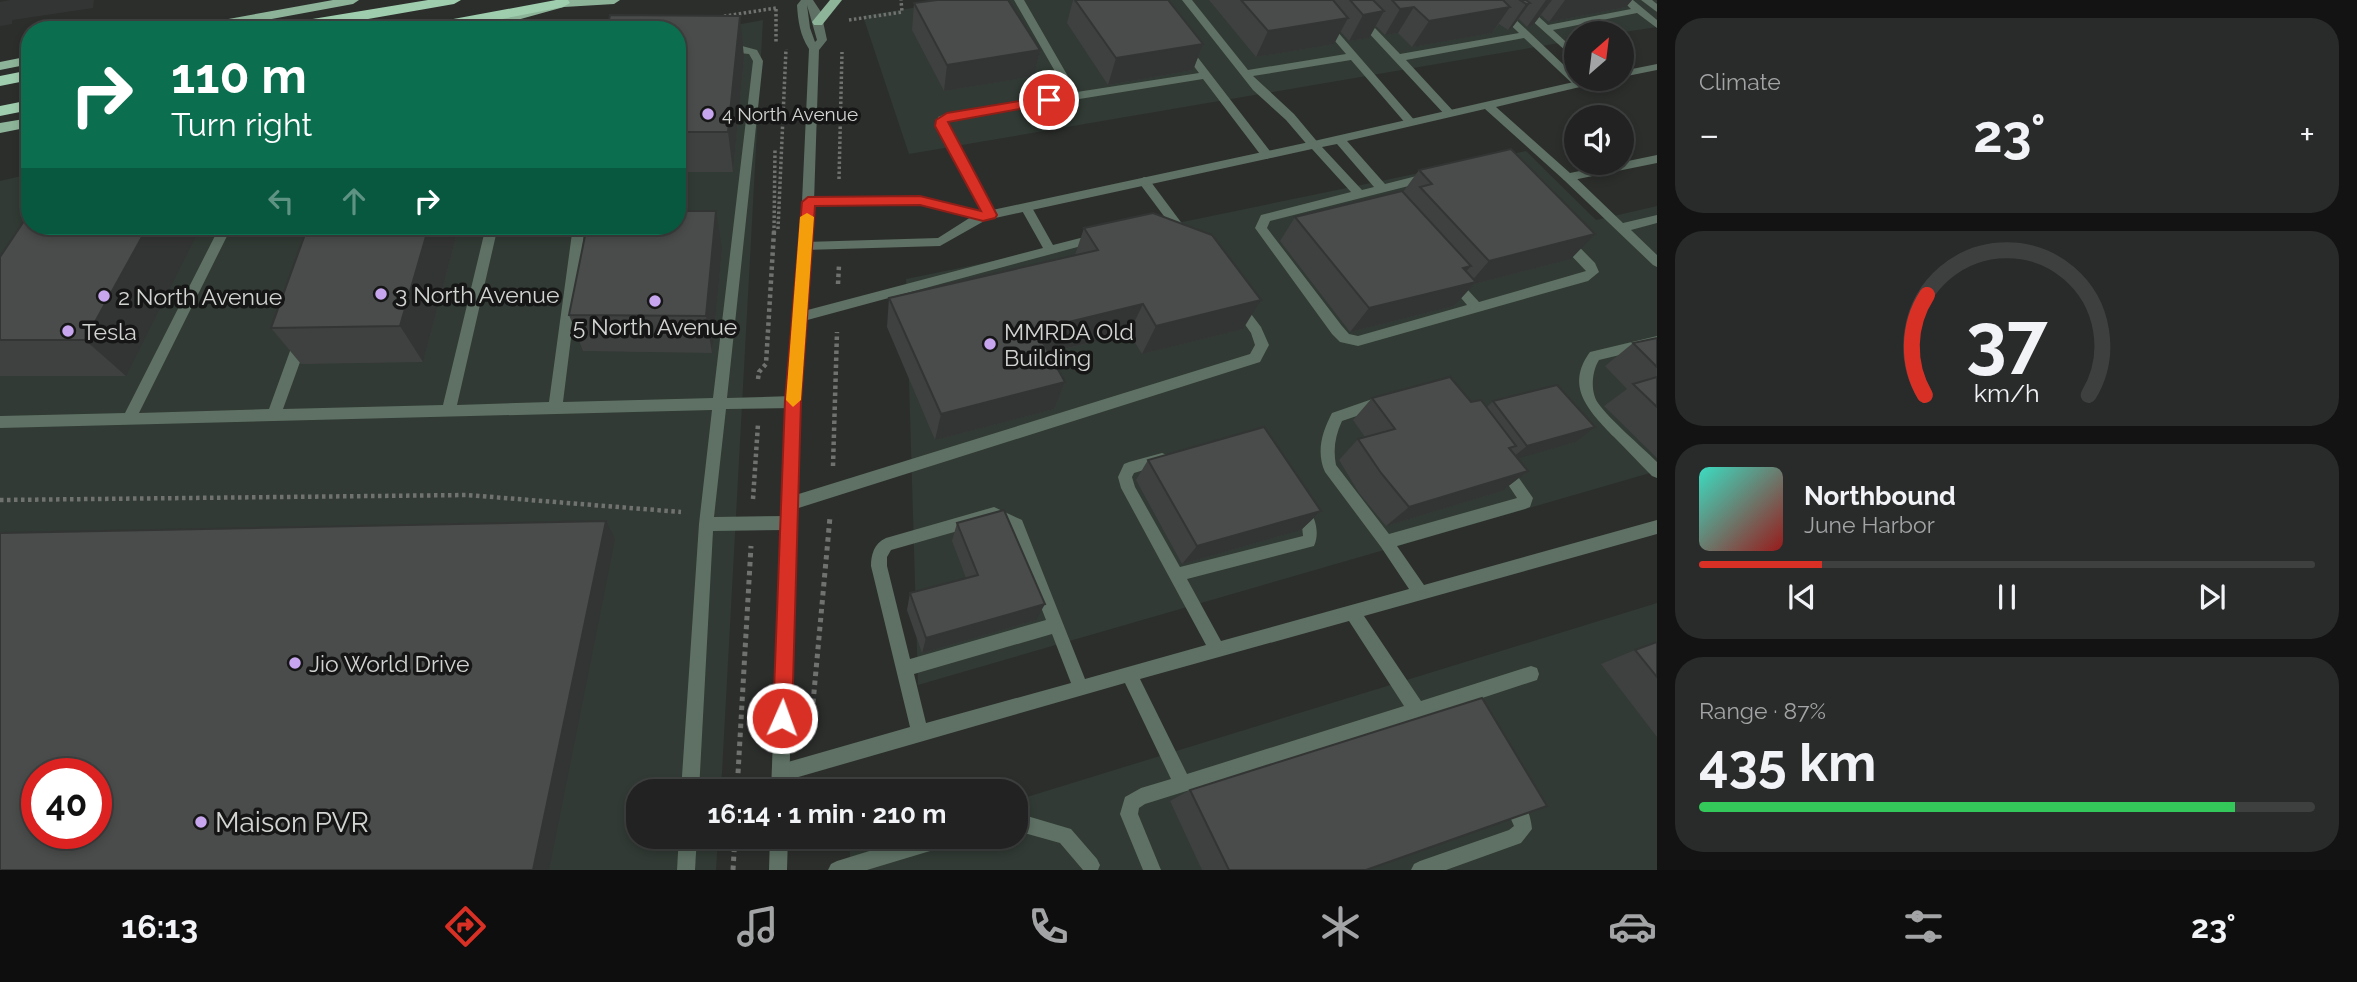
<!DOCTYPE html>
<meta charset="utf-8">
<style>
:root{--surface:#212221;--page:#292a2a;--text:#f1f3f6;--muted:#a2a4a5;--line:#3e3f3f;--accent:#d93025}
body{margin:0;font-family:Raleway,sans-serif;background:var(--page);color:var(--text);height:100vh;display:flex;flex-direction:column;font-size:26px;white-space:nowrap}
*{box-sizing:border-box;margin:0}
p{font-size:23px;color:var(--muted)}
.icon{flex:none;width:38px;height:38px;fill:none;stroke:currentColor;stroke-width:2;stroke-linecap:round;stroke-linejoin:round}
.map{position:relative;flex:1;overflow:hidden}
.details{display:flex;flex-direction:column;gap:18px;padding:18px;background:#121312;width:700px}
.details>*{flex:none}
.hud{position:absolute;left:21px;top:21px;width:665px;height:214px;border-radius:28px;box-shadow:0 4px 10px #0003,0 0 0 2px var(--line);background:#0b6e4f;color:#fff;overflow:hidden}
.needle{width:46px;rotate:28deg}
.tools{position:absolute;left:1564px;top:21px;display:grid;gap:14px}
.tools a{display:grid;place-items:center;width:70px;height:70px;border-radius:50%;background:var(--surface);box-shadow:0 4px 10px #0003,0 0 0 2px var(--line);font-size:35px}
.speed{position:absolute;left:21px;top:758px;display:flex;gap:14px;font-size:35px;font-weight:700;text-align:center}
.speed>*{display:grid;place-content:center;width:91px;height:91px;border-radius:50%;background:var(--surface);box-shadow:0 4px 10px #0003,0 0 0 2px var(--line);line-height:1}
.speed .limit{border:10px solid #d22;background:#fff;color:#111}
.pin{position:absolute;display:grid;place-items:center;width:60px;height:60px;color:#fff;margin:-30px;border:4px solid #fff;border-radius:50%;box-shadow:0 2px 7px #0007}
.me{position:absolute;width:77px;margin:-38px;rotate:2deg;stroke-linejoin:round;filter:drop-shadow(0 0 5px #0008)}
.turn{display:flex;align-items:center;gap:24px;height:147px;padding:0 35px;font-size:32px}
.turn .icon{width:91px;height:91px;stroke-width:2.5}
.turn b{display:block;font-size:49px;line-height:60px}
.lanes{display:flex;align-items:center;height:66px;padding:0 35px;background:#0003;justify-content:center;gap:35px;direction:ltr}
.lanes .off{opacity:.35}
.big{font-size:52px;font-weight:700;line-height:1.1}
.details .widget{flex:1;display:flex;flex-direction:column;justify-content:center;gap:10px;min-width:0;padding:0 24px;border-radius:28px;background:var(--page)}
.details .dial{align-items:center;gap:0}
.dial svg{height:182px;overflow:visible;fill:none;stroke:var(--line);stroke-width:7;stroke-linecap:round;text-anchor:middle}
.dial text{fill:var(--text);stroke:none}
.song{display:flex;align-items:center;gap:21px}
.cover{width:84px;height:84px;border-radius:10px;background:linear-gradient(135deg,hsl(170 70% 55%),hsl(0 70% 35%))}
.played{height:7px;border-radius:4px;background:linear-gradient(90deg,var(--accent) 20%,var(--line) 20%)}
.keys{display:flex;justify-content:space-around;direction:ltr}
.heat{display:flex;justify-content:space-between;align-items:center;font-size:38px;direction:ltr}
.charge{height:10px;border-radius:5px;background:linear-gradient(90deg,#34c759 87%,var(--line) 0)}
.trip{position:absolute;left:626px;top:779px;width:402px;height:70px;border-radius:28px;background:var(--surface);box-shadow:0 4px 10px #0003,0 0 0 2px var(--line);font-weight:700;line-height:70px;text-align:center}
.tab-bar{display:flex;height:112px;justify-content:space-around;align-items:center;background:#0d0e0d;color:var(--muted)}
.tab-bar .icon{width:49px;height:49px}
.tab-bar .selected{color:var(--accent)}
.tab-bar b{font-size:32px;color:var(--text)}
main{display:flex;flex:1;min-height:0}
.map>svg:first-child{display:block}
</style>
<main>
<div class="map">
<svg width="1657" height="870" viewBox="0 0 1657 870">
<rect width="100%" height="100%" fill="#2c2e2c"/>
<g fill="#313a34" fill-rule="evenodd">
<polygon points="961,0 1657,0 1657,27 1618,33 1577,33 1577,40 909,154 863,16"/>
<path d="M763,20l-42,771h-82v45l79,1 -2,33h-716v-689l30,-7v52h647v-190zM37,774h59v59h-59z"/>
<polygon points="1526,151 1596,220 1657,206 1657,471 918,685 906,279"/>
<polygon points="1657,603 1657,870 850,870 850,851 898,837 1017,836 1017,800"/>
</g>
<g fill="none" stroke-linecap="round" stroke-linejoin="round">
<g stroke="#707270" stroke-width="3.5" stroke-dasharray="2.5 2.5" stroke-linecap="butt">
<polyline points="776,9 776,42"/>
<polyline points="719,17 776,8"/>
<polyline points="849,20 902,12 901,0"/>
<polyline points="839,179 842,52"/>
<polyline points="778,229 786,49"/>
<polyline points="774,233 775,149"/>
</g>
<g stroke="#707270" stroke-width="4.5" stroke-dasharray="3.5 3.5" stroke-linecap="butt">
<polyline points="838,284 839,265"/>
<polyline points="758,379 759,372 766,364 774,231"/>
<polyline points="833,466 837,332"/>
<polyline points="753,499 758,424"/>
<polyline points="0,500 467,495 681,512"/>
</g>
<g stroke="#707270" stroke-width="5" stroke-dasharray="4.5 4.5" stroke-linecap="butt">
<polyline points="813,703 830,517"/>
<polyline points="737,791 751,546"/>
<polyline points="733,870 735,836"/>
</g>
<g fill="#5e7164" fill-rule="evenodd">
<polygon points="1014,0 1024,0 1077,92 1199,73 1180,48 1181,46 1189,46 1273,155 1267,159 1263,158 1203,79 950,120 947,126 996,215 990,219 986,218 937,126 938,117 947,113 1068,94"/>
<polygon points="1182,0 1192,0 1248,70 1346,54 1300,0 1310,0 1416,122 1415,125 1407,125 1351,60 1253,76 1294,114 1320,145 1318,148 1310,148 1286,120 1253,90"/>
<polygon points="1338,0 1348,0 1400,54 1519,33 1484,0 1495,0 1584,84 1583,86 1575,86 1524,38 1406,60 1455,113 1450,117 1446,116"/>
<polygon points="1509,0 1520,0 1548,25 1631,9 1622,0 1633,0 1657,20 1657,28 1637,13 1553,30 1577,52 1577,61"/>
<polygon points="1641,0 1652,0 1657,4 1657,12"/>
<polygon points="724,46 742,46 757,50 763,61 727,398 793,396 798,398 800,402 798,406 793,408 726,409 714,517 788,516 793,518 795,523 793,528 788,530 713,531 699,791 681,791 699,524 712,410 0,428 0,416 125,413 220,226 232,226 139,413 269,409 294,340 301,335 308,340 283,409 443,405 486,226 498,226 457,405 549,402 573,226 585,226 563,402 713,398 753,61 749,54 720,51 720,47"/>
<polygon points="1568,173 1572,174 1623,223 1657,215 1657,223 1631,230 1657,255 1657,267 1653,265 1564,180 1562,177"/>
<polygon points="1144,177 1148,178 1189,233 1191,236 1189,239 1181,239 1140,184 1138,181"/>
<polygon points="1026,203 1030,204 1053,245 1096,234 1102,238 1096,242 800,322 794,317 800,312 1043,248 1020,207"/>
<polygon points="1237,300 1242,302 1261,327 1269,345 1260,362 789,511 784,509 782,504 784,499 789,497 1250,354 1255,345 1251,333 1231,305"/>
<polygon points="1017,813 1071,829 1097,859 1100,865 1098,870 1083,870 1060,843 1017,831"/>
<polygon points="679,836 697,836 695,870 677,870"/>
<polygon points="918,836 959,836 956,842 950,845 867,870 828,870 831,864 837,861"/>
</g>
<g fill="#5e7164" fill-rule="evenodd">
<polygon points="1657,64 1657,70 1622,77 1622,71"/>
<path d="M1587,79h19l-5,3 -105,25 74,66 87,-18v8l-89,18 -4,-1 -79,-71 -138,32 38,43 95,-24 18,4 97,99 4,9 -11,9 -230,65 -18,-4 -8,-8 -77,-106 6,-13 90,-23 -39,-43 -326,71 -46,26 -135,4 -6,-4 6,-4 133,-4 33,-21 -51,-12 -112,1 -6,-4 6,-4 112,-1 63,15 331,-71zM1337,144l37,43 -12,3 -40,-43zM1480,168l10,2 96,101 -107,31 -23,-25 -4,-2 -6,5 21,25 -109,31 -9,-2 -7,-8 -75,-98 3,-7z"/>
<path d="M1657,336v10l-58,14c-7,11 -9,31 -1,43 13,18 42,42 59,59v16l-5,-2c-13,-13 -25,-26 -38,-39 -24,-25 -50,-50 -24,-85z"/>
<path d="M1381,396l5,2 2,4 -2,4 -44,15c-7,15 -9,29 -6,44l53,69 128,-36 -20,-30 2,-4 5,-2 5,2 24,34 -3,9 -5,2 -128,37 27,39 233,-65v14l-293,82 57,85 110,-35 6,2 2,6 -2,6 -73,24 8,16 -2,6 -6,2 -6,-2 -10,-17 -303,95 -6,4 -1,6 23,56h-18l-23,-56 5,-17 16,-9 30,-9 -46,-96 -344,99 -6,-3 -3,-6 3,-6 6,-3 129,-37 -39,-161c0,-11 3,-23 15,-28l108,-31 28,13 63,159 121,-34 -85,-157 -3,-11 6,-13 5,-2 33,-9 5,2 2,4 -2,4 -33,10 -2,4 3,10 45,80 123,-31 -1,-10 -10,-18 2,-5 5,-2c15,8 22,30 15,45l-127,33 34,62 188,-52 -28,-42 -56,-75c-9,-20 -3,-40 7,-59zM993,521l18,9 35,90 -136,39 -23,-93v-9l4,-7zM1349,621l55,85 -217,68 -47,-95zM1052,634l19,49 -145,40 -12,-49z"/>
<path d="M1512,792c13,6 19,24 20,37l-11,14 -75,27h-35l3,-6 6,-3 89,-31 5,-4 -11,-25 3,-6z"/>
</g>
<g fill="#5e7164" fill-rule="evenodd">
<path d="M801,0h12l8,12 6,28 -8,10 -5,152 -14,200 -11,389h-18l15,-389 16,-200 7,-153c-9,-14 -11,-28 -12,-44zM807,5l10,35 -2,2 -5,-14z"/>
<polygon points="770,836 788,836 787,870 769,870"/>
</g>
<g fill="#8db499" fill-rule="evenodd">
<polygon points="333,0 359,0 353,4 212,30 184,30 190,26"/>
<polygon points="560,0 620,0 614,4 564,7 481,30 460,30"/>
<polygon points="830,0 842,0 822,25 814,25 812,22"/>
<polygon points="30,56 30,64 0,70 0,62"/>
<polygon points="30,118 30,127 0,133 0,123"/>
</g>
<g fill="#9fceae" fill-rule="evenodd">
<polygon points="428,0 461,0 454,4 305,30 269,30 276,25"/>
<polygon points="556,0 568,0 570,3 563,7 446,30 414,30 421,25"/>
<polygon points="30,70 30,80 0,86 0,76"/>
<polygon points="30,100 30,110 0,116 0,106"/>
</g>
</g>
<g fill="#3f4140">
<polygon points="1073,0 1168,0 1203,44 1193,70 1108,85 1067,23"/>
<polygon points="1209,0 1632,0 1626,7 1549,22 1541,15 1533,25 1527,27 1519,19 1511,29 1508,30 1499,24 1492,33 1412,47 1398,33 1385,35 1376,26 1369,38 1349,41 1340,31 1334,44 1256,57"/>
<polygon points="914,3 1040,50 1034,76 944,91 912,30"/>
<polygon points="677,30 744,57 733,172 677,172"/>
<polygon points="1419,170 1571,259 1474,284 1454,306 1350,332 1280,241 1295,217 1403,192"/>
<polygon points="459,226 423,362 301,364 271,328"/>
<polygon points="1084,228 1243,329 1142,354 1129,333 1049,353 1065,382 1054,409 935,440 887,327 889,298 1075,255"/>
<polygon points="722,250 712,353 583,351 569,315"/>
<polygon points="0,257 126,376 0,376"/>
<polygon points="1657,338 1657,458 1604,406 1627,389 1605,366 1633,343"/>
<polygon points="1372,398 1471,402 1487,407 1493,401 1575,442 1517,458 1528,471 1502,491 1386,526 1359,493 1339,460 1358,439 1365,437 1353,420"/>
<polygon points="1148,460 1321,511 1301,530 1182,564 1136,480"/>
<polygon points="957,523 1036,620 922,653 907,610 910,593 966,578 952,541"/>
<polygon points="1657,642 1657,737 1601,664 1635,650"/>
<polygon points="1190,790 1366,870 1202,870 1170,801"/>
</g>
<g fill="#333534">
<polygon points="10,0 94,0 93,8 12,20 12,24 0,26 0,2"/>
<polygon points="1546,0 1552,0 1533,25 1527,27"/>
<polygon points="1565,0 1632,0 1626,7 1549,22"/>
<polygon points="1530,3 1511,29 1508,30 1526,4"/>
<polygon points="1414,7 1398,33 1385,35 1400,9"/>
<polygon points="1510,7 1492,33 1412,47 1429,21"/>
<polygon points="1384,11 1369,38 1349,41 1363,15"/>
<polygon points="740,16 744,57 733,172 728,132"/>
<polygon points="1348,18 1334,44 1256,57 1268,31"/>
<polygon points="1203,44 1193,70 1108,85 1116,58"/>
<polygon points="1040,50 1034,76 944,91 947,65"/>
<polygon points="716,211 722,250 712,353 706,316"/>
<polygon points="148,226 201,226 126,376 85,340"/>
<polygon points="429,226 459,226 423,362 400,326"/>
<polygon points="1595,234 1571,259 1474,284 1454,306 1350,332 1369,308 1463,268 1471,266 1452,288 1469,284 1489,261"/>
<polygon points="1261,300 1243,329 1142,354 1156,326"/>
<polygon points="1143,304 1129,333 1027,358 1036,330"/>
<polygon points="1065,382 1054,409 935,440 941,414"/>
<polygon points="1595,427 1575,442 1508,461 1527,446"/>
<polygon points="1528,471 1502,491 1386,526 1409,507"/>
<polygon points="1321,511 1301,530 1182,564 1197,546"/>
<polygon points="606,521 615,539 549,870 533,870"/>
<polygon points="1045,604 1036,620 922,653 926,638"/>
</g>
<g fill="#494c4a" stroke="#333534" stroke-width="2" fill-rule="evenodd">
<polygon points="937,0 1008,0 1040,50 947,65 914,3"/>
<polygon points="1075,0 1168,0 1203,44 1116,58"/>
<polygon points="1241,0 1333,0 1348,18 1268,31"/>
<polygon points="1350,0 1373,0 1384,11 1363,15"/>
<polygon points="1392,0 1503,0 1510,7 1429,21 1414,7 1400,9"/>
<polygon points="1520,0 1526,0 1530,3 1526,4"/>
<polygon points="610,15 740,16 728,132 677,132 677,30 607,30"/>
<polygon points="1511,149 1595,234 1489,261 1420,187 1432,184 1419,170"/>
<polygon points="1402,191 1471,266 1463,268 1476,282 1369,308 1295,217"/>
<polygon points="677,211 716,211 706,316 569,315 587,226 677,226"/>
<polygon points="30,212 30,226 148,226 85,340 0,340 0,257"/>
<polygon points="1153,213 1212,235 1261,300 1156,326 1143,304 1036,330 1065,382 941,414 889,298 1098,250 1084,228"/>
<polygon points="308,226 429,226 400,326 271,328"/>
<polygon points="1657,338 1657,367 1633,343"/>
<polygon points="1450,377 1471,402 1481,400 1516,446 1509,448 1528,471 1409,507 1381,473 1358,439 1395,429 1372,398"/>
<polygon points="1657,377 1657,407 1633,384"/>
<polygon points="1557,385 1595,427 1527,446 1493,401"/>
<polygon points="1264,427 1321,511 1197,546 1148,460"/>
<polygon points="1004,510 1045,604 926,638 910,593 978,575 957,523"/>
<path d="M606,521l-73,349h-533v-337zM37,774h59v59h-59z"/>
<polygon points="1657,642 1657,677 1635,650"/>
<polygon points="1482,698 1547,806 1366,870 1229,870 1190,790"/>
</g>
<polygon fill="#d93025" stroke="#8d1f18" stroke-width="2" points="1049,96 1053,97 1053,103 948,122 997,215 995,218 983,221 920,205 815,206 801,401 792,718 789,724 782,727 776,724 773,718 785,401 802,202 808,197 920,196 981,211 935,126 936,120 947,113"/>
<polygon fill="#f59e0b" points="807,213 814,217 801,400 793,407 786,400 800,217"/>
<g fill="#c7a6ef" stroke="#151615" stroke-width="2.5">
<circle cx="708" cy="114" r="7"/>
<circle cx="381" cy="294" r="7"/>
<circle cx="104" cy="296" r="7"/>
<circle cx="655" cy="301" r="7"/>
<circle cx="68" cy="331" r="7"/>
<circle cx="990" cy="344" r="7"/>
<circle cx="295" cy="663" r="7"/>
<circle cx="201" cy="822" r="7"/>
</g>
<g text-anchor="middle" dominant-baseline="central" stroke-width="7" stroke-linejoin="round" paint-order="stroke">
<g font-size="19" fill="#d2d4d2" stroke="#151615" text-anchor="start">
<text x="722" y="114">4 North Avenue</text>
</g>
<g font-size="23" fill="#d2d4d2" stroke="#151615" text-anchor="start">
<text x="395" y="294">3 North Avenue</text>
<text x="118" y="296">2 North Avenue</text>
<text x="655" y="326" text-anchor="middle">5 North Avenue</text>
<text x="82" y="331">Tesla</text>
<text x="1004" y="331">MMRDA Old<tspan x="1004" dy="26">Building</tspan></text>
<text x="309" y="663">Jio World Drive</text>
</g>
<g font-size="28" fill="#d2d4d2" stroke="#151615" text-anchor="start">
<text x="215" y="822">Maison PVR</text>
</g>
</g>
</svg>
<div class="tools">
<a><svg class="needle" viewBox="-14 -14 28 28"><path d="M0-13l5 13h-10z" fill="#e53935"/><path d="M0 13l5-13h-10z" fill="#a2a4a5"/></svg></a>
<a><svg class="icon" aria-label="sound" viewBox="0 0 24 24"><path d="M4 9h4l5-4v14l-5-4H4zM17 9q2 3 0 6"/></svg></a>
</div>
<div class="speed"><div class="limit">40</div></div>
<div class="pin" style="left:1049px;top:100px;background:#d93025"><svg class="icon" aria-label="arrive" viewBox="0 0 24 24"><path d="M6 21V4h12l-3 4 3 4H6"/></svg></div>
<svg class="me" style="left:782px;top:718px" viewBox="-20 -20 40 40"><circle r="17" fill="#d93025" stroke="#fff" stroke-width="3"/><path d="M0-11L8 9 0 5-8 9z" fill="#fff"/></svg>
<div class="trip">16:14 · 1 min · 210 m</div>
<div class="hud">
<div class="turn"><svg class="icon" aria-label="right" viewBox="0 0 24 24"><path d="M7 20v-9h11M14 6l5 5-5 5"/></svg><div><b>110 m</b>Turn right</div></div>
<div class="lanes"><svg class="icon off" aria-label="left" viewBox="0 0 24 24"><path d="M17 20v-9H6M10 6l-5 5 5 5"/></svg><svg class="icon off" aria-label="ahead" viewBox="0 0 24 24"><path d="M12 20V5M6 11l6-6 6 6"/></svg><svg class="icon" aria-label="right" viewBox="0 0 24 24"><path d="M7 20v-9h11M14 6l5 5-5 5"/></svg></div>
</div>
</div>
<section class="details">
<div class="widget"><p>Climate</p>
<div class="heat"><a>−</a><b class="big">23°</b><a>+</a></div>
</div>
<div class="widget dial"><svg viewBox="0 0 100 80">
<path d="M14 69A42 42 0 1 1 86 69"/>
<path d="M14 69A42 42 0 0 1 15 25" stroke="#d93025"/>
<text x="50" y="56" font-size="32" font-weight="700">37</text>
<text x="50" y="72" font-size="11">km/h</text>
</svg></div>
<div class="widget">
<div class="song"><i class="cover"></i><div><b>Northbound</b><p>June Harbor</p></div></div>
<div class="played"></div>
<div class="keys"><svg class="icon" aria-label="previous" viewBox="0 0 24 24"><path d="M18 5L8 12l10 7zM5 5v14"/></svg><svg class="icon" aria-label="pause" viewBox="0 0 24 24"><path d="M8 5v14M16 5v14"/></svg><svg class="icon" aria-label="next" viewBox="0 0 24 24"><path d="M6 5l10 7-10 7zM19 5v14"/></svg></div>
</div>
<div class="widget"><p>Range · 87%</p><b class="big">435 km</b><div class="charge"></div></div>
</section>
</main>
<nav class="tab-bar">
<b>16:13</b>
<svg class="icon selected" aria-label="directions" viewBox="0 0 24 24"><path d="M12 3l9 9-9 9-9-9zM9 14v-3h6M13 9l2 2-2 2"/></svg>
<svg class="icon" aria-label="music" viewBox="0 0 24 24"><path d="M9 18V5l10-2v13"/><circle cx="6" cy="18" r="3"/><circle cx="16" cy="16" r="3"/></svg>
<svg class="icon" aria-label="phone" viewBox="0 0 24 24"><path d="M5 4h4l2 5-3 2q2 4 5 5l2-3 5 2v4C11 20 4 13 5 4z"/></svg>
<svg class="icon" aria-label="climate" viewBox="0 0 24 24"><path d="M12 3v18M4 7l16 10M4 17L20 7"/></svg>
<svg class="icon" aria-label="car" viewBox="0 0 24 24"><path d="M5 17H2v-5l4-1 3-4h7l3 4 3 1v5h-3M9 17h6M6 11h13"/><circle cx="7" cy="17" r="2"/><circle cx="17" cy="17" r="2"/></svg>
<svg class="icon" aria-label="filters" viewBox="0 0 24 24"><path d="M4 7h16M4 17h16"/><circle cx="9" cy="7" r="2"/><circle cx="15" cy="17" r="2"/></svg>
<b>23°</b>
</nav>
